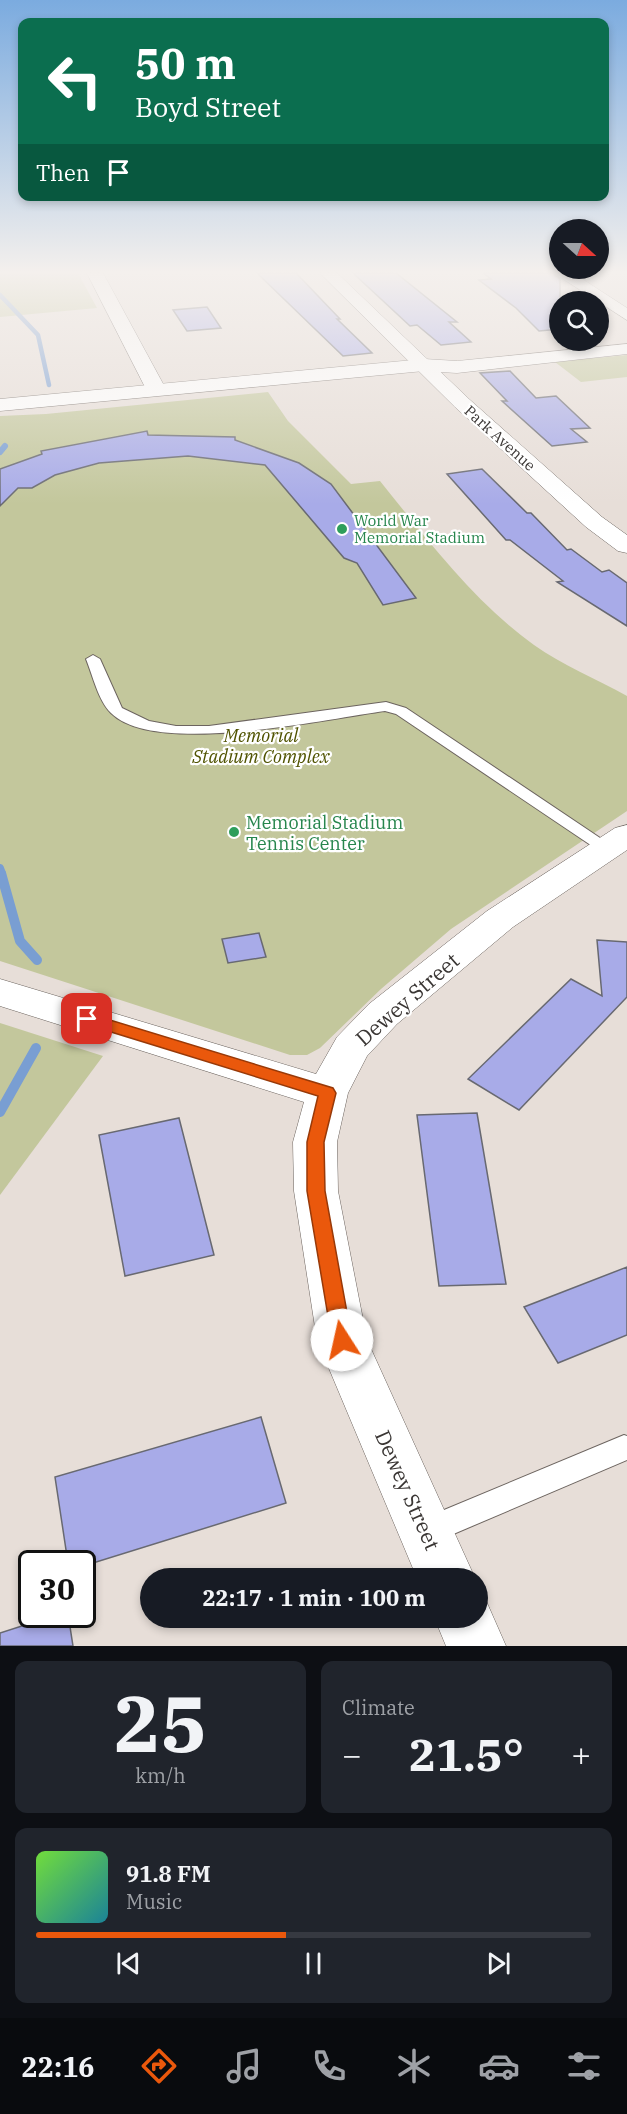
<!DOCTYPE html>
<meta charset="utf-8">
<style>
:root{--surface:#171b24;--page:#20242c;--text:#f1f3f6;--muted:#9ea1a6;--line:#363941;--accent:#ea580c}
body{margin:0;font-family:"IBM Plex Serif",serif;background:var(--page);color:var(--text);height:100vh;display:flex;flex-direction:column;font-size:22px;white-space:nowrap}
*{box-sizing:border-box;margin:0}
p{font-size:20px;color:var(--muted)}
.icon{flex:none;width:33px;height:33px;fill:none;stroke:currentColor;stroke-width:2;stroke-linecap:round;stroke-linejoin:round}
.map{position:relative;height:1646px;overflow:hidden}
.side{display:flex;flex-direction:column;gap:15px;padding:15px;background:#0d0f14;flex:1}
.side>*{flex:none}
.top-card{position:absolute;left:18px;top:18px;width:591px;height:183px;border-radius:12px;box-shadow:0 3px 9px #0003;background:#0b6e4f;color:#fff;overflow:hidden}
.needle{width:39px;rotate:111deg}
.buttons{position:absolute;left:549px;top:219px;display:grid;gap:12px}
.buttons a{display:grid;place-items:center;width:60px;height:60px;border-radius:50%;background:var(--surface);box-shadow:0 3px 9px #0003;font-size:30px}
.speed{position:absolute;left:18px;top:1550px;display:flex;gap:12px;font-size:30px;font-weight:700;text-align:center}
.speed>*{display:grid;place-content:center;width:78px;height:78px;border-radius:50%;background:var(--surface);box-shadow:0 3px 9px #0003;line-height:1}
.speed .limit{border:3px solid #111;border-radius:9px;background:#fff;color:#111}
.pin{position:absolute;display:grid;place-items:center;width:51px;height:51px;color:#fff;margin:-26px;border-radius:12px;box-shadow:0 3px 9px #0006}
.me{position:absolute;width:66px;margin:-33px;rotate:350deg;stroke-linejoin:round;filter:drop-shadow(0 0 4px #0008)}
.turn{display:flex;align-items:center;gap:21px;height:126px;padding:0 18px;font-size:27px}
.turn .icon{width:78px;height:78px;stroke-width:2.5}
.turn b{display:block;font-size:42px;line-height:51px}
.then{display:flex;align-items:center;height:57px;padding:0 18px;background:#0003;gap:12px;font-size:22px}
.big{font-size:45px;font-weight:800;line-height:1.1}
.side .card{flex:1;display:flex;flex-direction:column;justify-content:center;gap:9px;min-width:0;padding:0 21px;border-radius:12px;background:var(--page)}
.side .dial{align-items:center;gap:0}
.dial b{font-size:78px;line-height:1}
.song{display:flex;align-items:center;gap:18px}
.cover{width:72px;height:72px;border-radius:9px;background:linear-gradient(135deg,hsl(100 70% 55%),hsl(190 70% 35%))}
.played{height:6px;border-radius:3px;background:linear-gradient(90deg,var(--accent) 45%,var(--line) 45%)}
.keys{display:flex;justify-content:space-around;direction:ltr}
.heat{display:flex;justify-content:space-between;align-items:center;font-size:33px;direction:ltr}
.side .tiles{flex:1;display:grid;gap:15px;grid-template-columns:1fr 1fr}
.card:last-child{grid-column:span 2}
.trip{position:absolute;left:140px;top:1568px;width:348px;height:60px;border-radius:30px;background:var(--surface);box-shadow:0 3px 9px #0003;font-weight:800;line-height:60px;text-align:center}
.tabs{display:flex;height:96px;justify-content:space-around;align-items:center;background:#090b0e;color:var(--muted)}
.tabs .icon{width:42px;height:42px}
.tabs .selected{color:var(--accent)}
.tabs b{font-size:27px;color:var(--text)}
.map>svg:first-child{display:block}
</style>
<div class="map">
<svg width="627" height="1646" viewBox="0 0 627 1646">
<rect width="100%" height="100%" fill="#e7ded8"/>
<g fill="#c3c79c">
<polygon points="0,273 78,273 97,308 0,317"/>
<polygon points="627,355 627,377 581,382 555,362"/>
<path d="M268,392l20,29 63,63 29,-3c46,57 94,121 154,164 28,20 63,34 93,51v115l-176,118 -70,60 -61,59 -13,7h-17l-290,-94v-545l46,-2z"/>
<polygon points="0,1023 103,1056 0,1195"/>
</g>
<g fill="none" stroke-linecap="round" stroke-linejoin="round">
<polyline stroke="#799ed2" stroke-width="4.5" points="0,295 38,335 49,385"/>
<polyline stroke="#799ed2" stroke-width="6" points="0,452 5,446"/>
<polyline stroke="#799ed2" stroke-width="8" points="0,868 2,874"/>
<g stroke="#799ed2" stroke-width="10">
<polyline points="1,873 20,941 37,960"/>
<polyline points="0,1112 36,1048"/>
</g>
</g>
<g fill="#a8abe8" stroke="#686971" stroke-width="1.5">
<polygon points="257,273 296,273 340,319 337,319 372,353 343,356"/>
<polygon points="353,273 396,273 457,322 449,322 471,342 441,345 417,325 410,326"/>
<polygon points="483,273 552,273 560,279 560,329 539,331 516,308 479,280 491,279"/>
<polygon points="207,307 221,328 187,331 173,310"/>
<polygon points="510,371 536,398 556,396 590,428 571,429 587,442 552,446 502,401 507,401 480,373"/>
<polygon points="147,431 148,435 235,437 235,440 299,463 331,484 416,598 383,605 357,563 344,558 265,465 188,456 99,463 55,475 32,488 18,488 0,506 0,469 42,454 41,451"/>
<polygon points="482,469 527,513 531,513 567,550 571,549 602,572 609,570 627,583 627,626 557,582 563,581 510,540 506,540 447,474"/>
<polygon points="259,933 266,957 228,963 222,939"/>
<polygon points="597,940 627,942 627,997 519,1110 468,1079 571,979 602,996"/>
<polygon points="477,1113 506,1284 439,1286 417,1115"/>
<polygon points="179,1118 214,1255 125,1276 99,1135"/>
<polygon points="627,1267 627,1335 558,1363 524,1307"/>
<polygon points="261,1417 286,1503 93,1563 68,1563 55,1477"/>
<polygon points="59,1614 68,1614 73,1646 0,1646 0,1633"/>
</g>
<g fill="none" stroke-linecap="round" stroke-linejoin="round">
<g stroke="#6c645f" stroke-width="2">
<g id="service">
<path d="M93,655l7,4 22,49 27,13 27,5h33l177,-24 20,6 209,140 -2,4h-12l-205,-138 -11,-3c-60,8 -230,46 -274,2 -13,-13 -18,-37 -25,-54z"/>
<polygon points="624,1435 627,1436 627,1460 430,1544 420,1540 416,1530 420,1520"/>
</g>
</g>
<g stroke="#6c645f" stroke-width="1">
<g id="minor">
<polygon points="87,273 103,273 167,391 164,395 150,395 147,391"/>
<polygon points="320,273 337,273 469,399 602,517 627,535 627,553 618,551 586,527 455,407"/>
<polygon points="627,825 627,850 513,927 397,1024 367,1056 348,1093 337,1142 338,1191 367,1340 475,1578 417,1578 317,1340 294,1191 293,1142 304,1102 0,1006 0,979 316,1074 337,1037 369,1004 487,911 615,828"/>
<polygon points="477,1594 484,1596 506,1646 446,1646 434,1617 477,1617"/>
</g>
</g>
<g stroke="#6c645f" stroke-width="1">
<polygon id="tertiary" points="627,344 627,354 457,373 424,371 0,411 0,399 424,359 457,361"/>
</g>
<g stroke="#6c645f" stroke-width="1">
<polygon id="primary" points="554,273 573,273 627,308 627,320"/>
</g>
<use href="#service" fill="#fff" fill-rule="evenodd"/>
<use href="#minor" fill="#fff" fill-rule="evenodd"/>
<use href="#tertiary" fill="#fff" fill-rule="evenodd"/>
<use href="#primary" fill="#fff" fill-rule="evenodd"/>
</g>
<linearGradient id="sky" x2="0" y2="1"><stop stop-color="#7babdf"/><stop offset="0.54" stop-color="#f4f0ed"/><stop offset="1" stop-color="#f4f0ed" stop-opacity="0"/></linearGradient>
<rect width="627" height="504" fill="url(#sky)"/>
<polygon fill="#ea580c" stroke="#983908" stroke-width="1.5" points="87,1013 333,1088 336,1093 324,1142 325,1191 352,1340 349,1346 342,1349 335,1346 332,1340 307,1191 307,1142 318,1096 82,1023 79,1019"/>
<g fill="#2e9e5b" stroke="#fff" stroke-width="2">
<circle cx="342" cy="529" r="6"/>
<circle cx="234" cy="832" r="6"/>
</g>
<g text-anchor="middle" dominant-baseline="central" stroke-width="4.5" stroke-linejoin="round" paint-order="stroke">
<g font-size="15" fill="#3a3634" stroke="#fff">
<text transform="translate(500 438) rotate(42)">Park Avenue</text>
</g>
<g font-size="15" fill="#27864d" stroke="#fff" text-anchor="start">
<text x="354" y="520">World War<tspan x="354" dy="17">Memorial Stadium</tspan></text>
</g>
<g font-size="18" font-style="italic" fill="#505301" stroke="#fff">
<text x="261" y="735">Memorial<tspan x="261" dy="21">Stadium Complex</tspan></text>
</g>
<g font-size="18" fill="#27864d" stroke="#fff" text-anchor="start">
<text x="246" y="822">Memorial Stadium<tspan x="246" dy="21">Tennis Center</tspan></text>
</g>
<g font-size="21" fill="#3a3634" stroke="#fff">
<text transform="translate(407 999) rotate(-41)">Dewey Street</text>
<text transform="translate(408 1490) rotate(66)">Dewey Street</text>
</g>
</g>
</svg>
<div class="buttons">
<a><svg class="needle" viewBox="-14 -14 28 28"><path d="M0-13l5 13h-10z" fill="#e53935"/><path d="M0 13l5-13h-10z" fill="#9ea1a6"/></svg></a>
<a><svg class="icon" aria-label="search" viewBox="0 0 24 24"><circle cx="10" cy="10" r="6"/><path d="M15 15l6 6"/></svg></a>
</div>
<div class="speed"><div class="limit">30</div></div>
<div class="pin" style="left:87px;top:1019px;background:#d93025"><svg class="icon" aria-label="arrive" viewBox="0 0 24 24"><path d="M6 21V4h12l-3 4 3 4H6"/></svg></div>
<svg class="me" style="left:342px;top:1340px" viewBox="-20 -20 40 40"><circle r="19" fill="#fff"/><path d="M0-13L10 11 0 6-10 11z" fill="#ea580c"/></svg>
<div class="trip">22:17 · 1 min · 100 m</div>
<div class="top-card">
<div class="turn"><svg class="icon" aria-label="left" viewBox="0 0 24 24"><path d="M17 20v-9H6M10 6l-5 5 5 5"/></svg><div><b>50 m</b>Boyd Street</div></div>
<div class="then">Then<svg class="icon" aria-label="arrive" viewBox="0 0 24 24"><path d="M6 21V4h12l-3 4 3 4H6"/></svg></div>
</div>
</div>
<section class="side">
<div class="tiles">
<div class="card dial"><b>25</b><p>km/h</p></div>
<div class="card"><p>Climate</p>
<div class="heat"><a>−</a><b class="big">21.5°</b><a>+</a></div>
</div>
<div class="card">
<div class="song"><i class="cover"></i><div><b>91.8 FM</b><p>Music</p></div></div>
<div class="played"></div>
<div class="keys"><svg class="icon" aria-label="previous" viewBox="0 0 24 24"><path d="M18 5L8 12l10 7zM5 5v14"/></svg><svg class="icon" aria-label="pause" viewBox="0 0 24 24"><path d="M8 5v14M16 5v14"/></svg><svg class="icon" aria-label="next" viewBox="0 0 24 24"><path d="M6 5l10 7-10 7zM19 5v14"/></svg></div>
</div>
</div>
</section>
<nav class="tabs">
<b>22:16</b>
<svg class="icon selected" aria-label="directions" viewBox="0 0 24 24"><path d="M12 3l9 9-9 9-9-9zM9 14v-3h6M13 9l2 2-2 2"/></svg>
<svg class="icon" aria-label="music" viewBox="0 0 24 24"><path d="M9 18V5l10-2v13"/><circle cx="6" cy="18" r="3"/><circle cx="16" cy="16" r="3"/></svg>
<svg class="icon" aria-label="phone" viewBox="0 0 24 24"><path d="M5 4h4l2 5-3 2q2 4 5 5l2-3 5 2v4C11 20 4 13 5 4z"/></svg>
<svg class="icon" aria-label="climate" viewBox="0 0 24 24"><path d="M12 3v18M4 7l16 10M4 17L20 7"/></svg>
<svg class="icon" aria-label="car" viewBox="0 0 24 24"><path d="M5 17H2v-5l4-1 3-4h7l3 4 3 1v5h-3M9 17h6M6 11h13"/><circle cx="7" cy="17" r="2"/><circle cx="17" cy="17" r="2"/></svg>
<svg class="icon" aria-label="filters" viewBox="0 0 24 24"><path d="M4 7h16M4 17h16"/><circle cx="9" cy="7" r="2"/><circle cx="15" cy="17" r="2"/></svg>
</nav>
